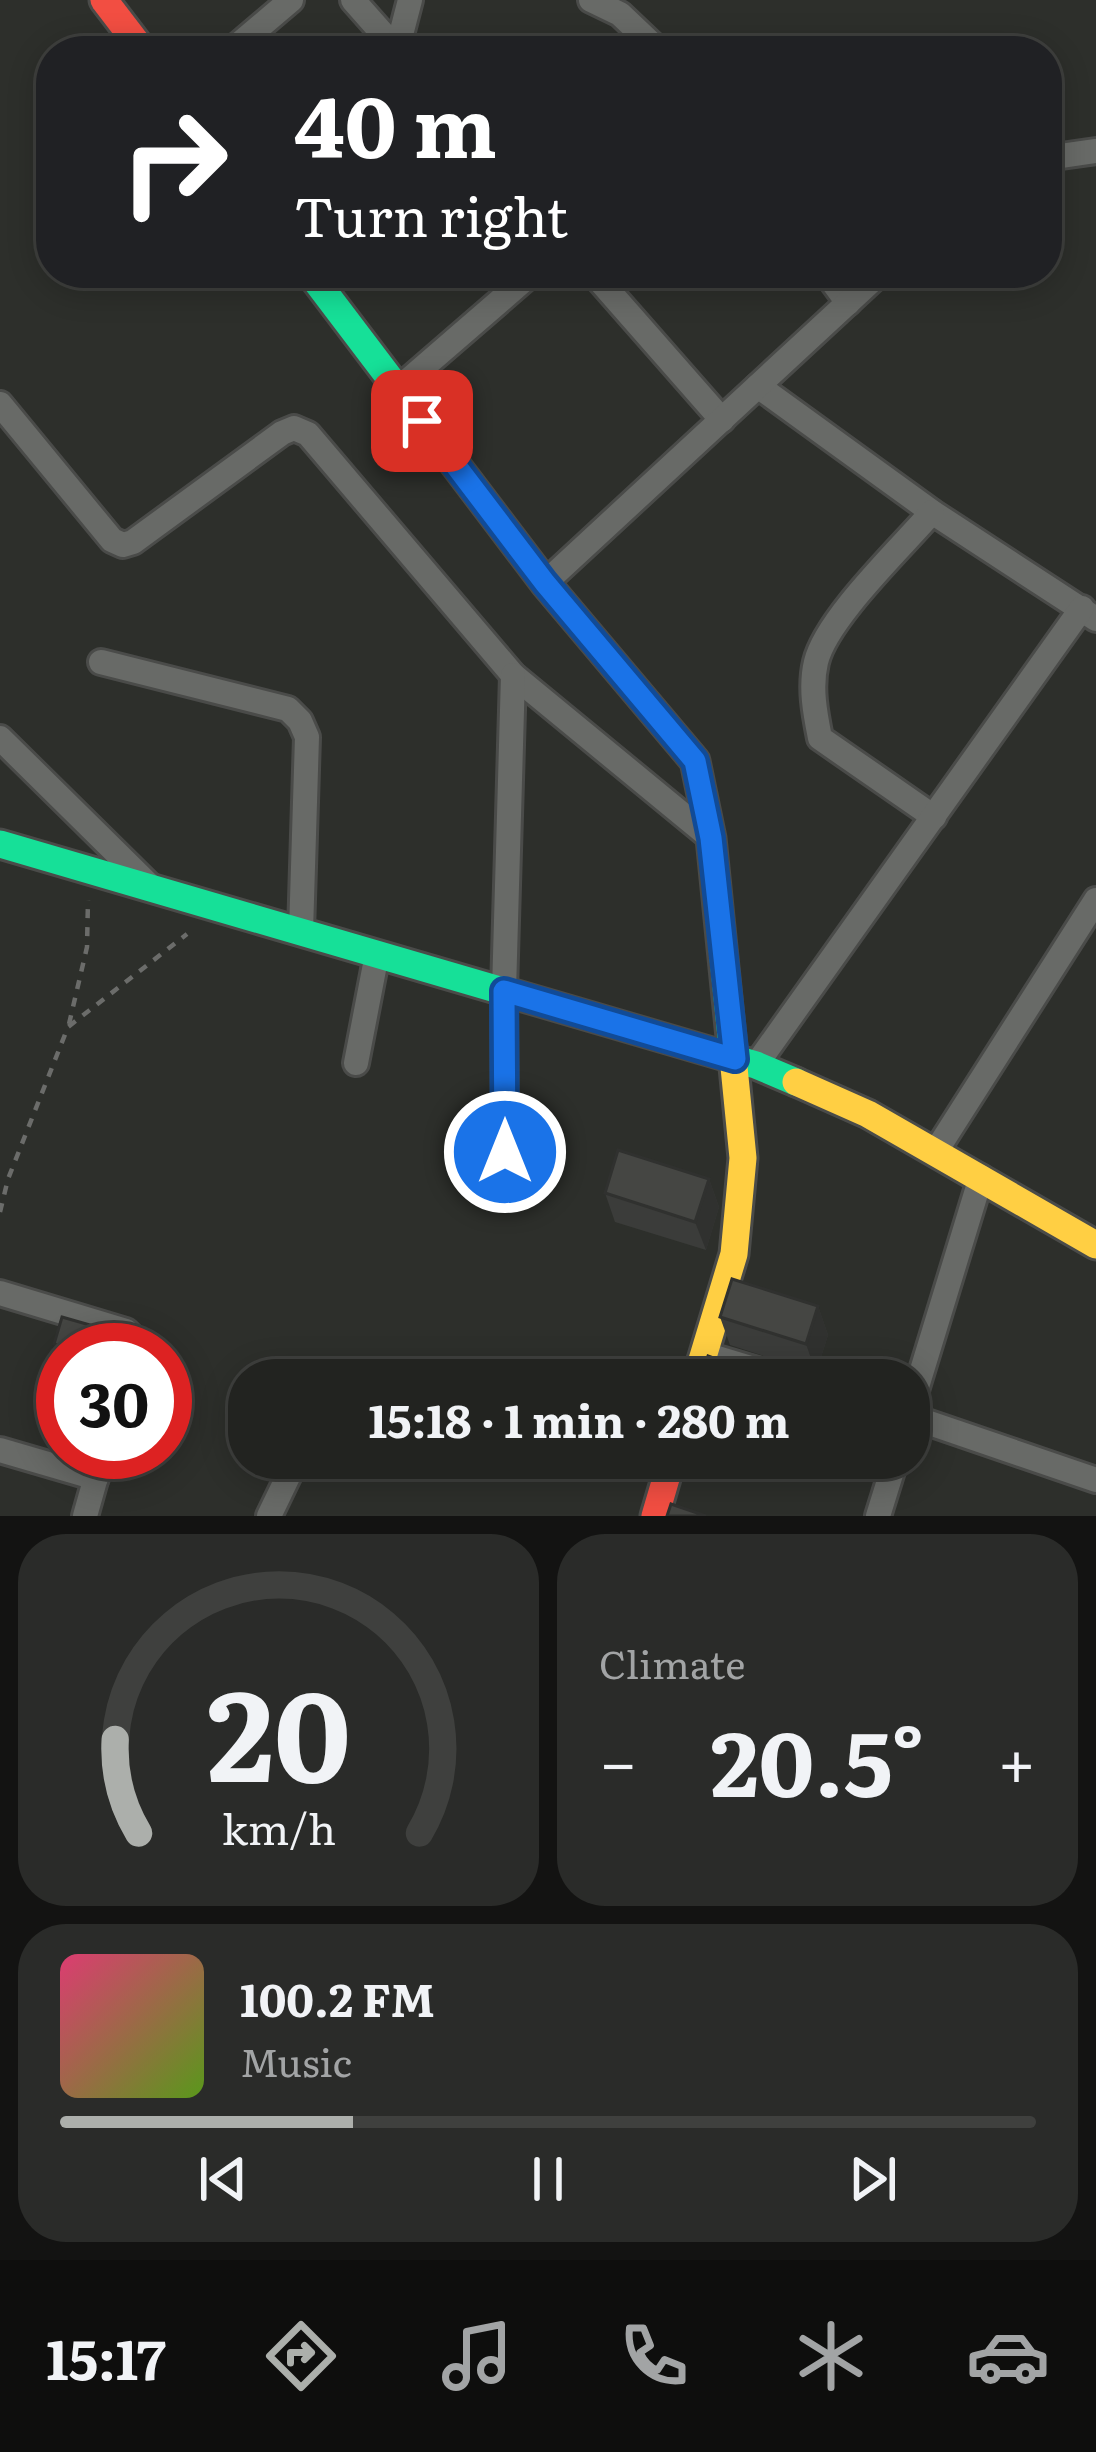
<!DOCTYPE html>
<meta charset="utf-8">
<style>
:root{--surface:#222320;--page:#2a2b29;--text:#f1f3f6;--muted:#a2a4a5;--line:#3f403e;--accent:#acafab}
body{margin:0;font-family:Literata,serif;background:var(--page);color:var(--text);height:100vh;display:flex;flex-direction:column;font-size:45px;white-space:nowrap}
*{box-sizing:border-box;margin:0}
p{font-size:39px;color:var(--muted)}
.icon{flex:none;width:66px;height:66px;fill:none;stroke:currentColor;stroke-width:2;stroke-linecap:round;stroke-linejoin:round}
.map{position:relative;height:1516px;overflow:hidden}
.drawer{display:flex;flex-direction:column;gap:18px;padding:18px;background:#131312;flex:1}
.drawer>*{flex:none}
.guide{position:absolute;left:36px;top:36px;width:1026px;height:252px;border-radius:48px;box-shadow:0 6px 30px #0003,0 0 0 3px var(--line);background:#202124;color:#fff;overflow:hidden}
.speed{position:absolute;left:36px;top:1323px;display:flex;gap:24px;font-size:60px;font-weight:700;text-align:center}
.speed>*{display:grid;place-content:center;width:156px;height:156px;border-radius:50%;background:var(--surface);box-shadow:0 6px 30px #0003,0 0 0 3px var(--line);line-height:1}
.speed .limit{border:18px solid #d22;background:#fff;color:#111}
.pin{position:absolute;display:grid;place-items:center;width:102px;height:102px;color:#fff;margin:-51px;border-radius:24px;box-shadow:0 6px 18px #0006}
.me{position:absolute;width:132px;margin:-66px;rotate:0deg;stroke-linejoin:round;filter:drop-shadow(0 0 9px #0008)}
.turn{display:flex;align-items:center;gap:42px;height:252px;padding:0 60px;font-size:54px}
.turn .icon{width:156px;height:156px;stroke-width:2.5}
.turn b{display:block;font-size:84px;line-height:102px}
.big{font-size:90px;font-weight:700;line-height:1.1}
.drawer .widget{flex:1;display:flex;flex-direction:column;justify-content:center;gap:18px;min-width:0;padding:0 42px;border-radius:48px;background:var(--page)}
.drawer .dial{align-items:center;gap:0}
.dial svg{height:312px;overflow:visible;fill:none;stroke:var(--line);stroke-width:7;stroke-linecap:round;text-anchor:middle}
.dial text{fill:var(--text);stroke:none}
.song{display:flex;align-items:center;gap:36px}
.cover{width:144px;height:144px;border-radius:18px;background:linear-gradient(135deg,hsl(340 70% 55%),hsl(90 70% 35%))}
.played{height:12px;border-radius:6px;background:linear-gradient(90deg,var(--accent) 30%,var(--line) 30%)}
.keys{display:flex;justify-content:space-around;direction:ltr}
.heat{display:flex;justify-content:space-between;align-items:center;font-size:66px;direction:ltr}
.drawer .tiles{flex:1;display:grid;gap:18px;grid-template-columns:1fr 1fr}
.widget:last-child{grid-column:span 2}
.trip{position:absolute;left:228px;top:1359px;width:702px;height:120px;border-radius:48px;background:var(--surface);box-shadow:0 6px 30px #0003,0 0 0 3px var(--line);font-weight:700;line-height:120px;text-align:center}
.dock{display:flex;height:192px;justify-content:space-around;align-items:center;background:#0e0e0d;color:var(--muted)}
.dock .icon{width:84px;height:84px}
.dock .active{color:var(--accent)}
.dock b{font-size:54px;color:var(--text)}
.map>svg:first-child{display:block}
</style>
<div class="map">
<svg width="1096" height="1516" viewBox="0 0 1096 1516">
<rect width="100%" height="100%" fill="#2d2f2b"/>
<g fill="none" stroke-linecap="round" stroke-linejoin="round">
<g stroke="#4a4b49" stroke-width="30">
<g id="street">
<polyline points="353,0 398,51"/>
<polyline points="591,0 620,14 659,51"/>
<polyline points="397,50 410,0"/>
<polyline points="231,51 291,0"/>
<polyline points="1047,158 1096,151"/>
<polyline points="593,273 722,420"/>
<polyline points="826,273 848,303"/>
<polyline points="758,386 932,512 1096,619"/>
<polyline points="398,389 532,273"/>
<polyline points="0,404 112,540 123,545 133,542 282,433 294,428 308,434 513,675 711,838"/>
<path d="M932,512c-31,36 -106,107 -116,150 -6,25 -1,51 4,76l114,79"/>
<polyline points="545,583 880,273"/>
<polyline points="101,662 288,709 300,721 307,737 301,932"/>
<polyline points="0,738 148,884"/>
<polyline points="356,1063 377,954"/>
<polyline points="756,1065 1082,608"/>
<polyline points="936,1151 1096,900"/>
<polyline points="505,1152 504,991 513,675"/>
<polyline points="0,1293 126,1331 132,1337 130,1350"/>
<polyline points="704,1354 791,1380"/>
<polyline points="909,1413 981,1177"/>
<polyline points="909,1416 1096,1480"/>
<polyline points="0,1450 96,1478"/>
<polyline points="85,1516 103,1452"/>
<polyline points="269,1516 297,1458"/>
<polyline points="878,1516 896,1458"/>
</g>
</g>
<g stroke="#4a4b49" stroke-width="33">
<g id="fast">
<polyline points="310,273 545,583 695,761 711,838 733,1057"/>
<polyline points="0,844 756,1065 796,1082"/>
</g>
</g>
<g stroke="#4a4b49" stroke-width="33">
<g id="slow">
<polyline points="796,1082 868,1114 1096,1245"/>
<polyline points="696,1380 734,1254 743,1158 733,1057"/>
</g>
</g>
<g stroke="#4a4b49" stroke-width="33">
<g id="jam">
<polyline points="104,0 143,51"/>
<polyline points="655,1516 672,1458"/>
</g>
</g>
<g stroke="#6b6c6a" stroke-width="4.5" stroke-dasharray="9 9" stroke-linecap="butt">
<polyline points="69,1024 87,947 88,900"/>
<polyline points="0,1212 8,1179 68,1027 187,934"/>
</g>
<use href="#street" stroke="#686a67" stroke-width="24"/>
<use href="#fast" stroke="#16e098" stroke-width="27"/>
<use href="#slow" stroke="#ffcf43" stroke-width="27"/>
<use href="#jam" stroke="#f24e42" stroke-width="27"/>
</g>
<g fill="#3b3c3a">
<polygon points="709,1179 719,1207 706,1250 615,1222 605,1193"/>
<polygon points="818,1306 828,1335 816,1373 730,1345 720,1317"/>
<polygon points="54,1344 117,1350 63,1350 63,1402 51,1398 43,1378 57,1352"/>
</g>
<g fill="#30312f">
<polygon points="709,1179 719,1207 706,1250 695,1222"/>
<polygon points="818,1306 828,1335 816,1373 806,1344"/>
<polygon points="111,1331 117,1350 105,1350"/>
</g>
<g fill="#454643" stroke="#30312f" stroke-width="3">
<polygon points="618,1150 709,1179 695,1222 605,1193"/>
<polygon points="732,1279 818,1306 806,1344 720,1317"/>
<polygon points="62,1317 111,1331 105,1350 74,1350 54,1344"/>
<polygon points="52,1350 63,1354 63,1385 43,1378"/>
<polygon points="708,1356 773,1380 699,1380"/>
<polygon points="671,1504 706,1516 667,1516"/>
</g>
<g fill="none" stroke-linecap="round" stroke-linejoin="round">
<g stroke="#114b97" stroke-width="30">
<polyline id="route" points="422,421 545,583 695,761 711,838 735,1059 504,991 505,1152"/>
</g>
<use href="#route" stroke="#1a73e8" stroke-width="21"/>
</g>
</svg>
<div class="speed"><div class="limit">30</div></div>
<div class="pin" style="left:422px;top:421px;background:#d93025"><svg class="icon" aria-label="arrive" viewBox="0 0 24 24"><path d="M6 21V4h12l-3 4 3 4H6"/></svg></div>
<svg class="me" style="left:505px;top:1152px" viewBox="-20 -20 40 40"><circle r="17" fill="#1a73e8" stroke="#fff" stroke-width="3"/><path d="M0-11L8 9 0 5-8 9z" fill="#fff"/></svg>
<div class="trip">15:18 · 1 min · 280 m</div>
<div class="guide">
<div class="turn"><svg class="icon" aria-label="right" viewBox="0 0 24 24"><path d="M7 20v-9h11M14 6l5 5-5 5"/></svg><div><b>40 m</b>Turn right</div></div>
</div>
</div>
<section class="drawer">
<div class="tiles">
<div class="widget dial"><svg viewBox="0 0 100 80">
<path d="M14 69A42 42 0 1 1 86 69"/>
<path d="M14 69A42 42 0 0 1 8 45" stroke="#acafab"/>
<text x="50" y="56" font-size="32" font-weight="700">20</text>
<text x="50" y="72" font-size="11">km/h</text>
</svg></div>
<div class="widget"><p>Climate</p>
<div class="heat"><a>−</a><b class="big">20.5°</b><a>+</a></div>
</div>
<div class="widget">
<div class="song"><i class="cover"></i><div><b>100.2 FM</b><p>Music</p></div></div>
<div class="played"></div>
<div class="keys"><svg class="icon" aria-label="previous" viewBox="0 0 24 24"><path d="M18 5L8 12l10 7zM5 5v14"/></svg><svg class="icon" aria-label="pause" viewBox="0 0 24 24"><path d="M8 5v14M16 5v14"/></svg><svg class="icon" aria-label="next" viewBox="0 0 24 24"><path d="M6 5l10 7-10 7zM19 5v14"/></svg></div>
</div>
</div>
</section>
<nav class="dock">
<b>15:17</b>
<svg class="icon active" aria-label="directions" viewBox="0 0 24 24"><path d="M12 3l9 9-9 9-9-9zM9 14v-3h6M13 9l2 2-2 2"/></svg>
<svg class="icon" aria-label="music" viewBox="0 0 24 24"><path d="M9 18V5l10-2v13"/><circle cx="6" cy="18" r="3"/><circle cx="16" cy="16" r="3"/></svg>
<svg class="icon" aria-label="phone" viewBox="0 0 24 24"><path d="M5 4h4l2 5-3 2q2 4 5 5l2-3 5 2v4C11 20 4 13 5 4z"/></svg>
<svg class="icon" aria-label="climate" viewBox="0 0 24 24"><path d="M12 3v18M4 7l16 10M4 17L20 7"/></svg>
<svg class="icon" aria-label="car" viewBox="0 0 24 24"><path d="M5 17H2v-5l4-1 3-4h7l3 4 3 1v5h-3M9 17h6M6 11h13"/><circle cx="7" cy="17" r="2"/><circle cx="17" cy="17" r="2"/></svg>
</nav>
